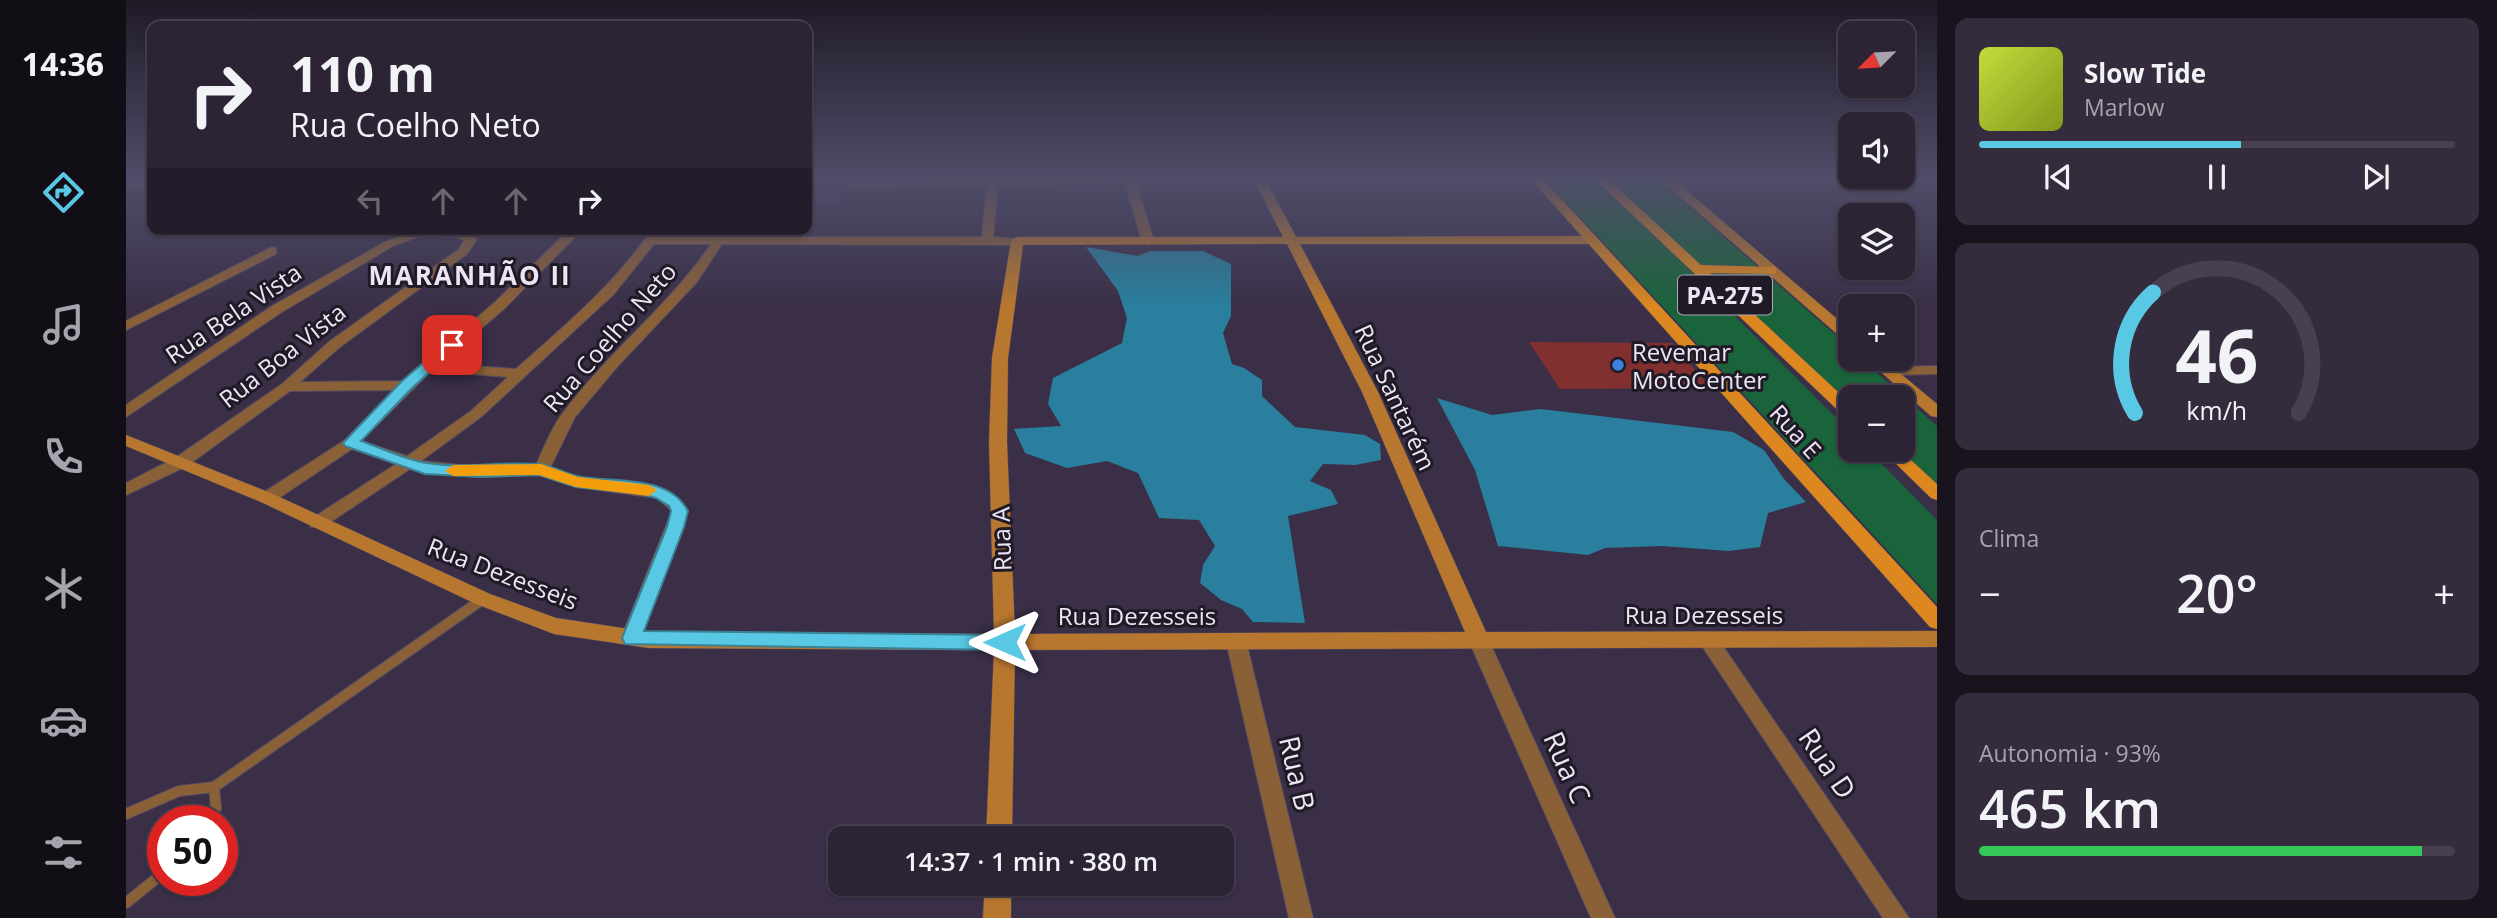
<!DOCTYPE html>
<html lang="pt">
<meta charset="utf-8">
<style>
:root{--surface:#2c2335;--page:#342b3d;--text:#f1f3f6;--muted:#a6a4ad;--line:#484050;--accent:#59c8e4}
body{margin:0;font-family:"Open Sans",sans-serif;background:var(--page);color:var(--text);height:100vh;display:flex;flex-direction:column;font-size:26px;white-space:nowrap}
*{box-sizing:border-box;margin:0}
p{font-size:23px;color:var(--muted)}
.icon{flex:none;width:38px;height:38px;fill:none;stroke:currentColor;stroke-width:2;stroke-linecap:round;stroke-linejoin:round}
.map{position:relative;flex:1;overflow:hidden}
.sheet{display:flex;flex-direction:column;gap:18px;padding:18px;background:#18131d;width:560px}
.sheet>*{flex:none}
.hud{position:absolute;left:21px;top:21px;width:665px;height:214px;border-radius:14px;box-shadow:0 2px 5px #0004,0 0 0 2px var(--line);background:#2c2335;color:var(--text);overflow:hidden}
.needle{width:46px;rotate:246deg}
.buttons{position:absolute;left:1712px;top:21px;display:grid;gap:14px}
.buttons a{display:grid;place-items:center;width:77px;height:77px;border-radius:14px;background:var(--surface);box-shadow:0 2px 5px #0004,0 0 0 2px var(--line);font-size:35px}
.speed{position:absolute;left:21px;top:805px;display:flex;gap:14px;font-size:35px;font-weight:700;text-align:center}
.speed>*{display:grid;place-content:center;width:91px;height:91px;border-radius:50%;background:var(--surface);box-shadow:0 2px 5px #0004,0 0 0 2px var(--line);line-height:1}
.speed .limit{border:10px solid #d22;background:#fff;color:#111}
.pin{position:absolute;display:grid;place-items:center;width:60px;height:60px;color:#fff;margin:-30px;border-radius:14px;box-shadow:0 4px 10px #0006}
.me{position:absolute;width:77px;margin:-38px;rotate:270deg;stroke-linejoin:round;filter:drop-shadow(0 0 5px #0008)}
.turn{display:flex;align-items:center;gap:24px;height:147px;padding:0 28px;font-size:32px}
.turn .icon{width:91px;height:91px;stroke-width:2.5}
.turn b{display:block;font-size:49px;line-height:60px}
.lanes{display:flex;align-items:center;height:66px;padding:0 28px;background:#0003;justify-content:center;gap:35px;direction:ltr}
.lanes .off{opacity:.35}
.big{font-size:52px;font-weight:600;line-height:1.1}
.sheet .widget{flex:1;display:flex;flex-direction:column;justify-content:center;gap:10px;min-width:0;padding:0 24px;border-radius:14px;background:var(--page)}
.sheet .dial{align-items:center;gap:0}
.dial svg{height:182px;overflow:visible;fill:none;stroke:var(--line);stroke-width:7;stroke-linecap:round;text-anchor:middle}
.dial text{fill:var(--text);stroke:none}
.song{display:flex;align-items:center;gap:21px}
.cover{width:84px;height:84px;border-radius:10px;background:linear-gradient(135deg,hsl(70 70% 55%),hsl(70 70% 35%))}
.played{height:7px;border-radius:4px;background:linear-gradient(90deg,var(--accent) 55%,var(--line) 55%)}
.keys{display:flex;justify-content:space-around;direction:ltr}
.heat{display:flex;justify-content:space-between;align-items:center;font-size:38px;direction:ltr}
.charge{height:10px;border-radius:5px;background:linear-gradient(90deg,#34c759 93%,var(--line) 0)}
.trip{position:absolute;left:702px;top:826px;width:406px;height:70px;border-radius:14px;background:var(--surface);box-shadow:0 2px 5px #0004,0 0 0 2px var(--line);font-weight:600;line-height:70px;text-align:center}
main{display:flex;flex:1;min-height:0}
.tabs{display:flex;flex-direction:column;width:126px;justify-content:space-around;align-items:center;background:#120e15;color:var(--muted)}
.tabs .icon{width:49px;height:49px}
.tabs .current{color:var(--accent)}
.tabs b{font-size:32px;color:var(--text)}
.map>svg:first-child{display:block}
</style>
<main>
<nav class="tabs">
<b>14:36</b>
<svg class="icon current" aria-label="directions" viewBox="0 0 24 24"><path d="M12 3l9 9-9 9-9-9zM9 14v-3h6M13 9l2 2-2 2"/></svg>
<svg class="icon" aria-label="music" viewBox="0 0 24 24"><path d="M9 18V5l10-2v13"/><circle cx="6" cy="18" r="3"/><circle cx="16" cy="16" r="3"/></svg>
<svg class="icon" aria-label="phone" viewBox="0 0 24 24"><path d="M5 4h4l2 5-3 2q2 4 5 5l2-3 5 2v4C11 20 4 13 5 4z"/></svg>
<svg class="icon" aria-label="climate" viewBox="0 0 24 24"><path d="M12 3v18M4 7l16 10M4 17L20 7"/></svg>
<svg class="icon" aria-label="car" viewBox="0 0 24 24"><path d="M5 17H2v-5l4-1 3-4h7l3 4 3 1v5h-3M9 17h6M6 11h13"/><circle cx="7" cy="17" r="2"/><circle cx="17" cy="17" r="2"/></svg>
<svg class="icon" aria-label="filters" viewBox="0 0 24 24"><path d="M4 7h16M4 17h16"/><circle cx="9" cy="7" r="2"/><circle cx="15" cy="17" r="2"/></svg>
</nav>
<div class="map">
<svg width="1811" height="918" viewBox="0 0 1811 918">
<rect width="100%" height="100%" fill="#3a2f47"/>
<g fill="#443554">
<polygon points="681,178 728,178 727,181 718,181 712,204 681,204"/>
<polygon points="538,229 657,229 654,238 577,238 534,236"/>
</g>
<g fill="#1a643b">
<polygon points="1418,178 1472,178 1724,432 1724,450 1742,450 1811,520 1811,604"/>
<polygon points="1482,178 1531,178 1724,348 1724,359 1735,359 1811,426 1811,494 1764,450 1776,450 1776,397 1724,397 1724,411"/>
</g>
<g fill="#297f9d">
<polygon points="960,247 1012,256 1024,251 1077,251 1105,264 1105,316 1097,333 1106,364 1118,368 1136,380 1136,396 1169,427 1239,435 1254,444 1255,460 1229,465 1197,464 1184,481 1205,490 1212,504 1162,516 1179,623 1127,622 1116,609 1095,600 1074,583 1077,565 1089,546 1073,520 1033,518 1012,473 981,461 941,468 899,453 888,429 935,426 922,404 927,378 996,343 1001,318 992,291"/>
<polygon points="1311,398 1366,415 1415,409 1607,432 1638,450 1658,479 1680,502 1642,513 1634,547 1603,551 1536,546 1479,548 1462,555 1372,546 1349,470"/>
</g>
<polygon fill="#82302f" points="1403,342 1546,343 1585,388 1434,389"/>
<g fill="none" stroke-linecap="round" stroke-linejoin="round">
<g stroke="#564c63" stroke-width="10">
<polyline id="lane-far1" points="354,601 357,599"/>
</g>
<g stroke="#564c63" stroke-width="12">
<g id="lane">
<polyline points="0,814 53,791 88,787 357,599"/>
<polyline points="84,821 90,808 88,787"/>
<polyline points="0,903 37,873"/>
</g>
</g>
<g stroke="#564c63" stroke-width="2">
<g id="street">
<path d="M862,178h254l-5,3 -101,2 18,58 -6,4 -6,-4 -17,-58 -127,2 -5,52 28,2v4l-4,2 -295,-1 -25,38 -80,85 -42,50 -25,51c9,2 18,6 27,8 37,10 88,-3 111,35l-50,132 -7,2 -7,-2 -3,-5 51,-127 -15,-13 -81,-11 -36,-12 -59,2 -56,-4 -15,-4 -87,58h-12l-2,-4 2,-4 85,-55 -44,-15 -79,53h-12l-2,-4 2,-4 84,-54 49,-50 -104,1 -103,75 -61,29v-12l49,-25 107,-74 48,-43 129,-92 5,-9 -7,-3 -37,-1 -27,10 -111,66 -156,105v-12l146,-99 113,-64 34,-12 40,1 18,8 -10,15 -127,93 -40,35 103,-1 91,-78 76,-74h13l-79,80 -64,55 76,5c49,-44 99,-85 136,-140h12l-5,8h323l5,-52 -137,2 -5,-3 5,-3zM528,244h57c-42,62 -103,108 -148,169 -12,15 -19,35 -27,52l-55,2 -60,-6 60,-44 133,-123zM305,371l77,6 -37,34 -64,45 -46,-15z"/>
<polygon points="0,182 26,183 26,189 0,188"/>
<polygon points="146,247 150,248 150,254 0,330 0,321"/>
<polygon points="1811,366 1811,374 1762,375 1755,371 1762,367"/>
<polygon points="1110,634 1117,636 1120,641 1187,918 1163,918 1100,641 1103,636"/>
<polygon points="1353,634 1360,636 1363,641 1489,918 1465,918 1343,641 1346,636"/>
<polygon points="1583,634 1590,636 1783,918 1757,918 1576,646 1573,641 1576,636"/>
</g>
</g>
<g stroke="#564c63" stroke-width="1">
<g id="secondary">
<path d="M1127,178h12l31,59 294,-1 6,4 -6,4h-290l78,148 108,240 451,-1v16l-922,3 -3,188h-26l8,-188 -345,-2 -95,-14 -78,-30 -215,-102 -135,-56v-11l147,59 217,100 66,24 93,14 345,2 -5,-192 3,-84 19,-117 6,-4h266zM1161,244l75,148 103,240 -450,2 -8,-192 1,-84 15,-113z"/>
<polygon points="1533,178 1546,178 1724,330 1724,342 1719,341"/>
<polygon points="1740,359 1757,359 1811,404 1811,417 1805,416"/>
<polygon points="859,884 885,884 885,918 857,918"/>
</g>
</g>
<g stroke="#564c63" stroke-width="1">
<g id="primary">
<polygon points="1404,178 1416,178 1811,607 1811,629 1804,627"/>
<polygon points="1468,178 1481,178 1575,265 1650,267 1650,273 1645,274 1584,273 1724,403 1724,417 1718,416"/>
<polygon points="1756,450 1774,450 1811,484 1811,500 1805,498"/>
</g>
</g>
<use href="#lane-far1" stroke="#8a6037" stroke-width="8"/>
<use href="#lane" stroke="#8a6037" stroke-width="10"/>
<use href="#street" fill="#8a6037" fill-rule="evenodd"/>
<use href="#secondary" fill="#b8772f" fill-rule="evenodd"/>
<use href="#primary" fill="#dc871f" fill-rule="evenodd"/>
</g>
<linearGradient id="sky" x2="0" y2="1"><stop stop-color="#201a27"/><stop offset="0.58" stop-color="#4f4d69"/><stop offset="1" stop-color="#4f4d69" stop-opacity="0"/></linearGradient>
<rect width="1811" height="307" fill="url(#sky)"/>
<path fill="#59c8e4" stroke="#3a8294" stroke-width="2" d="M326,341l7,4 -2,3 -45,40 -51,53c21,7 44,19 66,22 38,6 76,-2 113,1 14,2 27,11 41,13 35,5 88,-2 107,34l-4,16 -40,104 361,4 7,2 2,5 -2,6 -7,2 -380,-6 -3,-6 45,-111 4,-16 -2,-5 -13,-8 -14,-4 -66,-7 -37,-12 -58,2 -56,-3 -80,-28 -2,-3 58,-61 46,-40z"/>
<polygon fill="#f59e0b" points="415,464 452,477 523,485 531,490 523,496 450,487 413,475 327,476 319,471 327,465"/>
<circle fill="#3f7fe0" stroke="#1f1a25" stroke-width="2.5" cx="1492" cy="365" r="7"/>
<g text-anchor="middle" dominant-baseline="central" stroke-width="6" stroke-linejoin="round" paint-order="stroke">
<rect fill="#1f1a25" stroke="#aea8b7" stroke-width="2" x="1552" y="275.5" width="94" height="39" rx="5"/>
<g font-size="23" font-weight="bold" fill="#ece5f5">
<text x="1599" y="295">PA-275</text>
</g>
<g font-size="24" fill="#ece5f5" stroke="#1f1a25">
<text transform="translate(107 313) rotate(-34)">Rua Bela Vista</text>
<text transform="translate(483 337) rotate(-49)">Rua Coelho Neto</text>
<text transform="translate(156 355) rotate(-38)">Rua Boa Vista</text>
<text transform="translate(1270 397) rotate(65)">Rua Santarém</text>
<text transform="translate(1670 431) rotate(48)">Rua E</text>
<text transform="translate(875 539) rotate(-92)">Rua A</text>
<text transform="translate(377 573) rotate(21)">Rua Dezesseis</text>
<text x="1578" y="614">Rua Dezesseis</text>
<text x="1011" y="615">Rua Dezesseis</text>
</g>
<g font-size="24" fill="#ece5f5" stroke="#1f1a25" text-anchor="start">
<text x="1506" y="351">Revemar<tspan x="1506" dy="28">MotoCenter</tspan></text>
</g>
<g font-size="26" font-weight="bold" letter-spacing="2" fill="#ece5f5" stroke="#1f1a25">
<text x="344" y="275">MARANHÃO II</text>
</g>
<g font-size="28" fill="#ece5f5" stroke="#1f1a25">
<text transform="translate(1702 763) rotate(56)">Rua D</text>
<text transform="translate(1442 767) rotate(66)">Rua C</text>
<text transform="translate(1172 773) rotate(77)">Rua B</text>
</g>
</g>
</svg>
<div class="buttons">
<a><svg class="needle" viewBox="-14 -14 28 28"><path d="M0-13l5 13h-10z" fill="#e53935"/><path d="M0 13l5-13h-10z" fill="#a6a4ad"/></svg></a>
<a><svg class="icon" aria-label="sound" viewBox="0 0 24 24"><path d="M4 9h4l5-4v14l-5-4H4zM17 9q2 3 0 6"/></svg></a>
<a><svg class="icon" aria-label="layers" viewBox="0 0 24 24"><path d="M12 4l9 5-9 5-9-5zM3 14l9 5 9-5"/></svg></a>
<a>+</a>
<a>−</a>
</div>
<div class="speed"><div class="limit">50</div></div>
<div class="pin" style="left:326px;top:345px;background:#d93025"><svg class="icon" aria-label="arrive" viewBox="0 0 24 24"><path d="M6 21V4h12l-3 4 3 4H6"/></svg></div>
<svg class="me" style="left:879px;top:642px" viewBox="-20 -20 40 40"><path d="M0-17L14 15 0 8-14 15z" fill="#59c8e4" stroke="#fff" stroke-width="4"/></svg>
<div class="trip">14:37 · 1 min · 380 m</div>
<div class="hud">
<div class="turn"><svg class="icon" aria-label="right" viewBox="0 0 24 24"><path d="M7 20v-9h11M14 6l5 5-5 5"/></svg><div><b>110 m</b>Rua Coelho Neto</div></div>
<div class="lanes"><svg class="icon off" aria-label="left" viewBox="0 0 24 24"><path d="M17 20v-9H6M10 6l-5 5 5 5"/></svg><svg class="icon off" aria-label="ahead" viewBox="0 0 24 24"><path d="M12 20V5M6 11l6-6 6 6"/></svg><svg class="icon off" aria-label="ahead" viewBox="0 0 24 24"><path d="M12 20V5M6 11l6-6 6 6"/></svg><svg class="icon" aria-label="right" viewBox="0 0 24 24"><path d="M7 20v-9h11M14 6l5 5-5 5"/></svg></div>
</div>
</div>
<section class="sheet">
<div class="widget">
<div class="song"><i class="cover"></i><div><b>Slow Tide</b><p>Marlow</p></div></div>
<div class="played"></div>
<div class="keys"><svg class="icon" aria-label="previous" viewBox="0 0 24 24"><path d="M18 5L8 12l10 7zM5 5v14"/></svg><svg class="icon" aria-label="pause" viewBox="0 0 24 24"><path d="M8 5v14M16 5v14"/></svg><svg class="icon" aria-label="next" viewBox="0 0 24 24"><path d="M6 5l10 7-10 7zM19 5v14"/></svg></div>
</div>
<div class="widget dial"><svg viewBox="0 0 100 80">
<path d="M14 69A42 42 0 1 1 86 69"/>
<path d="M14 69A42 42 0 0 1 22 16" stroke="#59c8e4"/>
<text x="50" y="56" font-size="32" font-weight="700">46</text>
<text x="50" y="72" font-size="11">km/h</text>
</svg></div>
<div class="widget"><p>Clima</p>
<div class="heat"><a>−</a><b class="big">20°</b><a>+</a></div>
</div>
<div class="widget"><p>Autonomia · 93%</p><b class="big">465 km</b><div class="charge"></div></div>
</section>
</main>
